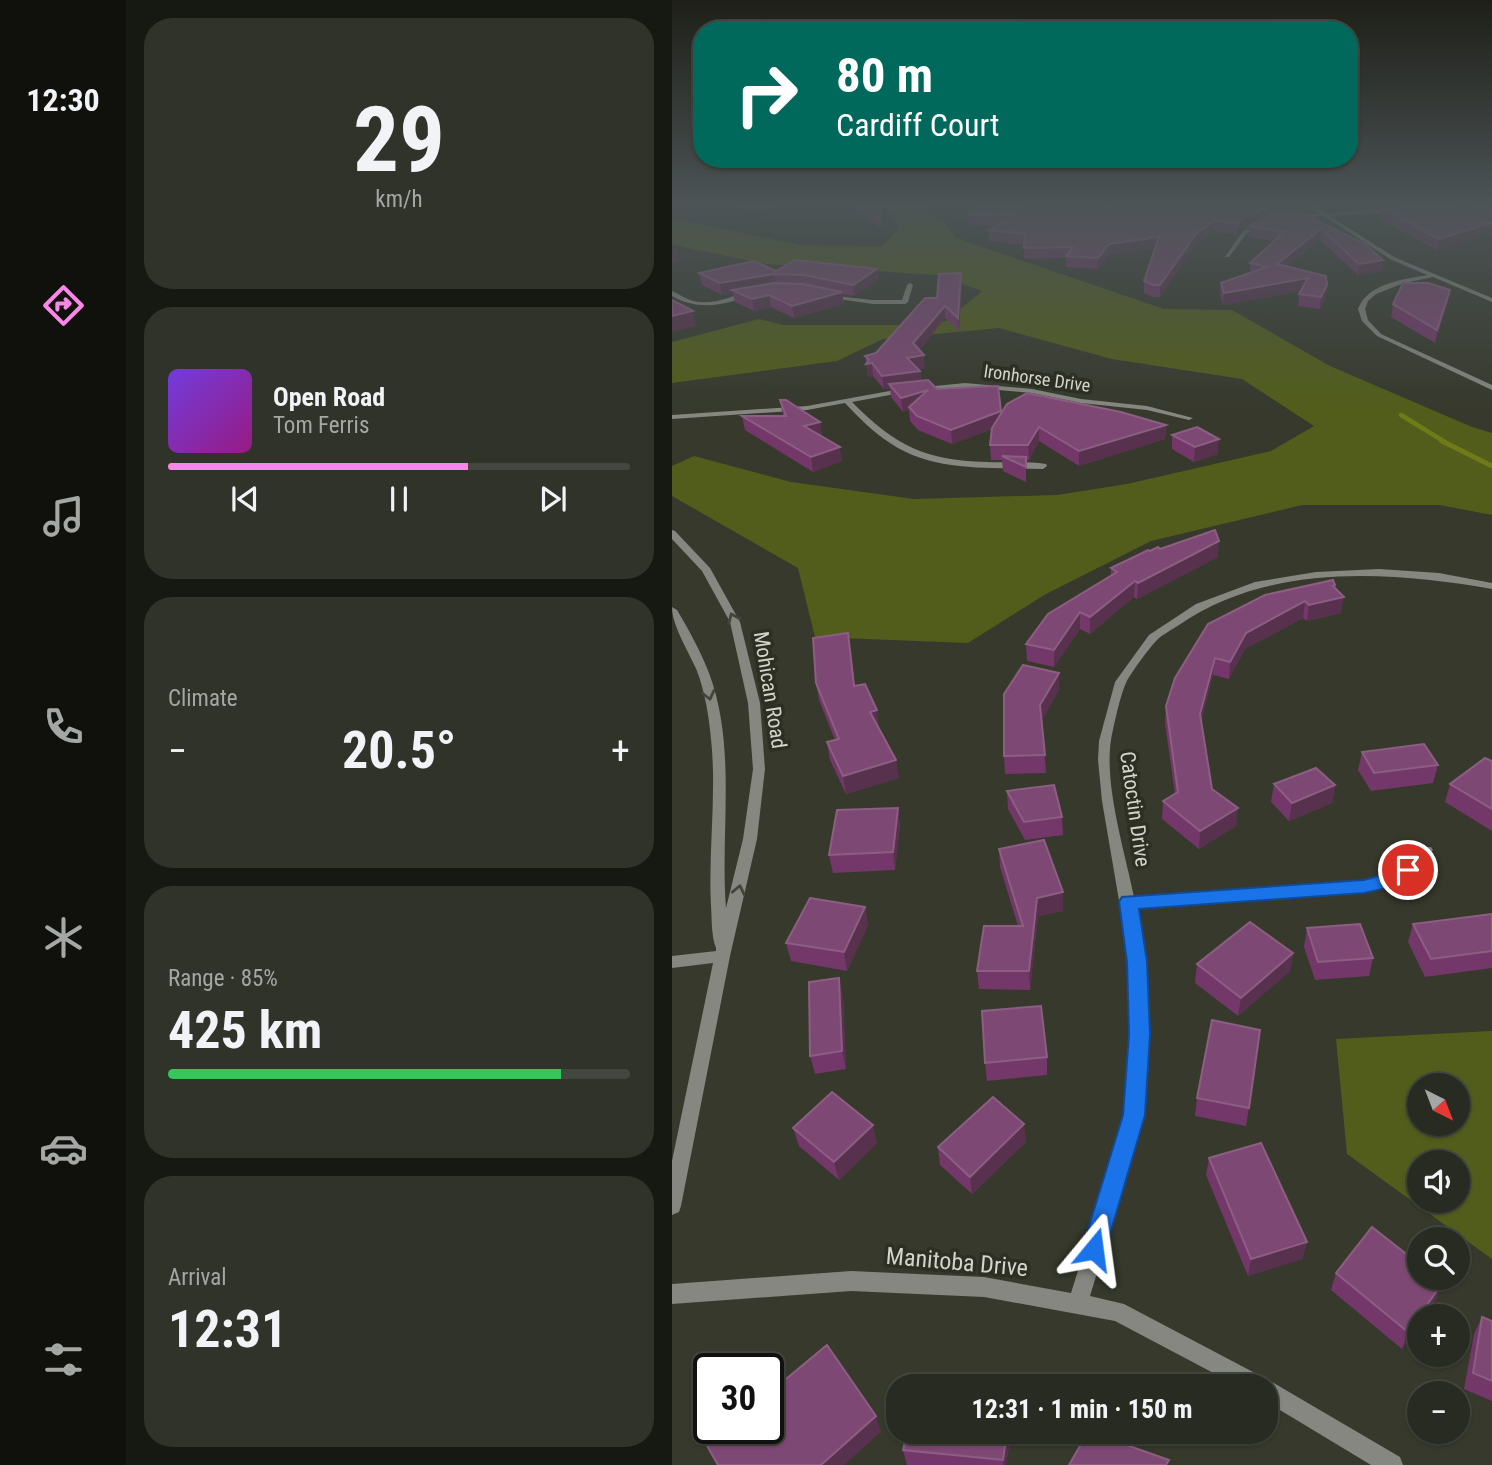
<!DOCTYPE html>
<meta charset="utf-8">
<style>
:root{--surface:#282b21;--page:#30332a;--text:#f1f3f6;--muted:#a5a7a5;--line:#44473f;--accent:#fa87e7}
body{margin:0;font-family:"Roboto Condensed",sans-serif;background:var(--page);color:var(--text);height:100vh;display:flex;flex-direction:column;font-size:26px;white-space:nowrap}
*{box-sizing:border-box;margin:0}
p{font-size:23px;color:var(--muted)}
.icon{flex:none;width:38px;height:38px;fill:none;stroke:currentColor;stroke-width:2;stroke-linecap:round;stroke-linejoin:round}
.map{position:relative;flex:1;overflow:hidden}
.details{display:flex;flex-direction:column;gap:18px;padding:18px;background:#161812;width:546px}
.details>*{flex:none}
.hud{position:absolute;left:21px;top:21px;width:665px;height:147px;border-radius:28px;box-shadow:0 2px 5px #0004,0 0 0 2px var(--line);background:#00695c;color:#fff;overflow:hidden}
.needle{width:46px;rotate:138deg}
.buttons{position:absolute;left:735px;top:1073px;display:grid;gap:14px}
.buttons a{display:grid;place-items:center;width:63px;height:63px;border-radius:50%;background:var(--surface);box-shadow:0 2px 5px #0004,0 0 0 2px var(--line);font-size:35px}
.speed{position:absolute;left:21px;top:1353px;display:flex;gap:14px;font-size:35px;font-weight:700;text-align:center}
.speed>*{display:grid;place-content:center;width:91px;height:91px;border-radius:50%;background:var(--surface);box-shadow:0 2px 5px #0004,0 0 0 2px var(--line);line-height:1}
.speed .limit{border:4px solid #111;border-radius:10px;background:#fff;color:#111}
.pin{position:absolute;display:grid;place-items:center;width:60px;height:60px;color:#fff;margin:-30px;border:4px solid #fff;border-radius:50%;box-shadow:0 2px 7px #0007}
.me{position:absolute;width:77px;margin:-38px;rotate:16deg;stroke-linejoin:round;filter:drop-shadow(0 0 5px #0008)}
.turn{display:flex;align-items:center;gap:24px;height:147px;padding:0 28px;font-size:32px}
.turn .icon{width:91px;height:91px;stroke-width:2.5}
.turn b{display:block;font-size:49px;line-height:60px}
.big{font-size:52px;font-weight:700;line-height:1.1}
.details .tile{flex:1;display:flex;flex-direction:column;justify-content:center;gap:10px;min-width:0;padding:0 24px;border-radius:28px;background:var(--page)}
.details .dial{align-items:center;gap:0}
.dial b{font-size:91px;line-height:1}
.song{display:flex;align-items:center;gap:21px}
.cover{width:84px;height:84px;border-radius:10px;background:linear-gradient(135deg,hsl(260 70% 55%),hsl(310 70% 35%))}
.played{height:7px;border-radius:4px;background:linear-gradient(90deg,var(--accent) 65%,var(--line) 65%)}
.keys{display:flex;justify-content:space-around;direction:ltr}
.heat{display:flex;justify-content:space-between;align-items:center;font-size:38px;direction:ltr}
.charge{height:10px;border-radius:5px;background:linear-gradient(90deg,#34c759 85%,var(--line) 0)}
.trip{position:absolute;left:214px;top:1374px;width:392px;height:70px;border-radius:28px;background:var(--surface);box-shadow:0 2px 5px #0004,0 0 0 2px var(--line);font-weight:700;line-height:70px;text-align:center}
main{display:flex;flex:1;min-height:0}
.tab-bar{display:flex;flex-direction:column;width:126px;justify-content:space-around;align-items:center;background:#10110d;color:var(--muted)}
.tab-bar .icon{width:49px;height:49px}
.tab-bar .on{color:var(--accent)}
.tab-bar b{font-size:32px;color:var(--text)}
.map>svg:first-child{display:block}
</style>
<main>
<nav class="tab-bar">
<b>12:30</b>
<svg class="icon on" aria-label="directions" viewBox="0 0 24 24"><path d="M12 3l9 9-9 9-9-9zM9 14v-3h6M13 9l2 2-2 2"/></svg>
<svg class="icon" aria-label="music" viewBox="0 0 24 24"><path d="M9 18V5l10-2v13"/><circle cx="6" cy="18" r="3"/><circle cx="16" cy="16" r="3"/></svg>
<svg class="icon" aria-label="phone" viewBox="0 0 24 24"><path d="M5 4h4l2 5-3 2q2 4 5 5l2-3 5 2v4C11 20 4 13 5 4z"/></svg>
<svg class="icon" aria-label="climate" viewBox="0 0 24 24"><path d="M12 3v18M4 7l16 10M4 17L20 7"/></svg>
<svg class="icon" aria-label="car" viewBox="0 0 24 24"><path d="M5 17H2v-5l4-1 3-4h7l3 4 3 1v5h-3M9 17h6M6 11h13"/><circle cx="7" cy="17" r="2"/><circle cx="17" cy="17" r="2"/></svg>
<svg class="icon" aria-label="filters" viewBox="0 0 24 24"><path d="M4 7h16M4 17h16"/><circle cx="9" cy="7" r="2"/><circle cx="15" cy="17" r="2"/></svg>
</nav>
<section class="details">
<div class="tile dial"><b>29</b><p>km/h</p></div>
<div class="tile">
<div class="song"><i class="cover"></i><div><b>Open Road</b><p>Tom Ferris</p></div></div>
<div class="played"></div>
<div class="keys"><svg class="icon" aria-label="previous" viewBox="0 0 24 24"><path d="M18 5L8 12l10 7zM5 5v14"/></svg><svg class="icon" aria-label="pause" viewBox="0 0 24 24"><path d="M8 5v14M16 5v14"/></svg><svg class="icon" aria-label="next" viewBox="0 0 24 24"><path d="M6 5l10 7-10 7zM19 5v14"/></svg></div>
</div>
<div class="tile"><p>Climate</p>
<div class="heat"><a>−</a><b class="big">20.5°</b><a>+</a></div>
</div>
<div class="tile"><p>Range · 85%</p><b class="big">425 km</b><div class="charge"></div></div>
<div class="tile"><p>Arrival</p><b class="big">12:31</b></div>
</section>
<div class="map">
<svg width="820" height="1465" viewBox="0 0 820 1465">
<rect width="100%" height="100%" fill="#36392c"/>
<g fill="#525d1b" fill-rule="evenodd">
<polygon points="212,204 251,204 272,222 284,238 492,309 560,310 658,366 800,427 820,433 820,515 768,505 630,505 479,541 374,594 296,643 143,637 126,568 0,496 0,466 22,456 119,482 242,499 385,495 455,484 599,451 642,426 570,379 440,359 327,328 211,339 165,361 0,383 0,342 87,319 111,325 239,325 274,321 310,291 265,275 95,264 0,245 0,218 128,245 210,246 227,229 217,209"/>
<path d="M820,1031v228l-145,-105 -11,-115zM747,1085h39v39h-39zM747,1162h39v38h-39z"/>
</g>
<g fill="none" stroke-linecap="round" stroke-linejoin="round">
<polyline stroke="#6d7b18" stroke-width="4.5" points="729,415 773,442"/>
<polyline stroke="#6d7b18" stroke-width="5" points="770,441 820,466"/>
<g fill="#858780" fill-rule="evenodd">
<polygon points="48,204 82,206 120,204 82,210"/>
<path d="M634,204h5l15,9 75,-5 -2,3 -69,5 64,41 98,41v4l-59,-25 -29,6 -28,11 -8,7 -3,8 3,11 13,14 111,51v5l-115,-54 -15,-15 -4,-12c10,-26 44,-29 69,-34l-37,-16 -66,-43 -30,2 2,-3 23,-1z"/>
<polygon points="587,223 592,224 575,233 557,257 553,257 571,231"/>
<polygon points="238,283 241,285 236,302 233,304 201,304 152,297 155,295 201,300 230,300 235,285"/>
<path d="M0,291c7,3 14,8 21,10 19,5 39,-5 57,-10l3,2c-26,13 -55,18 -81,3z"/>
<path d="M293,383l67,6 49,10 66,7 46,12 -4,2 -42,-10 -66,-7 -49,-10 -67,-6 -70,7 -43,8c44,44 72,58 134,60 20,1 41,-1 60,2l1,2 -4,3c-51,-2 -109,4 -153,-26 -17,-11 -31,-25 -45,-40l-38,7 -135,9v-4l135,-9 88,-16z"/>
<path d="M0,530l3,1 35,37 30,54 20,81 5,66 -8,70 -27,117 -49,250 -2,6 -7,3v-54l41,-198 -41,5v-12l44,-5v-3c-5,-12 -4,-29 -5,-42 -3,-56 6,-111 0,-167 -2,-22 -6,-47 -14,-68 -8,-19 -25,-45 -25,-64l5,3c12,20 23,40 32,63 28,75 11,157 17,235l17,-69 10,-70 -5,-66 -18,-81 -28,-51 -30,-32z"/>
<path d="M707,569l60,4 53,10v6c-103,-18 -223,-26 -313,36 -7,5 -16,9 -22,15 -7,7 -27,34 -31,43 -6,13 -12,42 -15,57 -7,46 14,112 23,157l230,-16 29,-11 28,-23h10l2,3 -16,17 -14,10 -39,14 -228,17c12,65 19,148 6,213 -4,20 -12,38 -17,57 -12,39 -23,79 -35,118l34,8 148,78 128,75 3,8h-32l-106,-64v-15h-27l-123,-65 -131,-24 -133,-6 -179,13v-20l179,-13 133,6 87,16 51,-163 8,-55 1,-73 -3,-49 -26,-152 -4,-41 1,-19 16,-59 34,-47 47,-31 59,-22 61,-10z"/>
</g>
</g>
<g fill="#74376a">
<polygon points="173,204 210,204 209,230"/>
<polygon points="291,204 426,204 428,207 434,208 432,204 622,204 621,212 711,260 710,271 686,275 648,240 615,266 655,285 654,297 648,309 626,306 627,294 629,291 551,305 548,295 549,283 578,273 578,263 602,241 576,237 577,226 582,223 570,229 565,235 542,231 523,245 488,297 482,297 472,293 472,281 483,248 436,255 426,269 394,267 394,258 352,259 352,245 317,241 317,230 323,226 297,226 296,215 300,210 291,209"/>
<polygon points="696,204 820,204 820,225 818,234 765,250 709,220 711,209 719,209 720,206 704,207"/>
<polygon points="205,269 206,280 182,296 170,294 172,304 122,318 99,307 82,311 63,302 61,293 50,295 30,285 27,273"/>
<polygon points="290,285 287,331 273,318 247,350 253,368 246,369 248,371 249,380 265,389 329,414 494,425 493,439 407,466 367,441 357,460 354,460 354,482 331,471 330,460 319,460 318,445 320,429 280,444 246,430 238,421 237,410 231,412 219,397 218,389 212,389 201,376 196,377 193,356 204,353 265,298"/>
<polygon points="776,302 763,343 719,317 721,304"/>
<polygon points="108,400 148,422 150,436 170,461 141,472 73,430 70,416 111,416"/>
<polygon points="500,435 546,454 522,462 500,449"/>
<polygon points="488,549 546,557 465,599 462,597 418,634 408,629 382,667 355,661 354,644 439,576 439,568 478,551"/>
<polygon points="663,585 663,588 669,613 635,621 631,618 573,649 557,679 541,675 529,721 540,789 564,826 527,849 490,819 491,801 503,794 493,723 494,706 536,624"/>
<polygon points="179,650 183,686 207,727 227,778 174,794 158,760 155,742 163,740 147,700 144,683"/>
<polygon points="387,673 387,690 370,720 374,773 333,774 332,756"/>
<polygon points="690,752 766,765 761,783 699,791 686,770"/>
<polygon points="820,761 820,831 773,802 778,784"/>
<polygon points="602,784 663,785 660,803 617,821 599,802"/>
<polygon points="335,791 390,817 391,835 353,840 336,809"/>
<polygon points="226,808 228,826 223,870 161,873 157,855"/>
<polygon points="327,849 391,911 366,916 358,990 307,989 305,971 346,926 328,867"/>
<polygon points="193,907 196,925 175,971 119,961 114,943"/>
<polygon points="820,914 820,968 753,977 736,942 741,924"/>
<polygon points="635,928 701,958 697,976 643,980 632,947"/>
<polygon points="621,953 618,971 566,1016 523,983 525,964"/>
<polygon points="171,996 174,1069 143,1074 138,1056"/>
<polygon points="375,1057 375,1075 315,1081 313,1063"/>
<polygon points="525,1098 577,1108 574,1126 523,1116"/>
<polygon points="121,1128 205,1143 167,1180 127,1146"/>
<polygon points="354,1142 300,1194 268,1165 266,1147"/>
<polygon points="537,1158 635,1242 630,1259 576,1276 534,1175"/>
<polygon points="664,1273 764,1299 752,1316 747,1316 730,1349 659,1290"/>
<polygon points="810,1317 820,1321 820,1401 792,1389 802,1334"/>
<polygon points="235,1432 339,1432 334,1465 235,1465 231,1450"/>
</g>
<g fill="#57314d">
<polygon points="209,204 210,209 209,230 208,220"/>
<polygon points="622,204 621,214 595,218 570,229 565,235 566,224 571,218 596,207"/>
<polygon points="704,204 720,204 720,206 704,207"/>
<polygon points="543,220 542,231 523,245 488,297 488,285 524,234"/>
<polygon points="820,223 818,234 765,250 767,239"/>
<polygon points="649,229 648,240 604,275 605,264"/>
<polygon points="487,237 486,248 436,255 426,269 426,258 437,244"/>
<polygon points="5,249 8,262 0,264 0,250"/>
<polygon points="711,260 710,271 686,275 687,264"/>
<polygon points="205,269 206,280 182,296 181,285"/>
<polygon points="289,273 290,285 287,331 286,318"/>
<polygon points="102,274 104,285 60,290 61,293 50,295 48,283"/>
<polygon points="636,278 635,290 551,305 552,293"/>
<polygon points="655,285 654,297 648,309 649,297"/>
<polygon points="778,290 776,302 763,343 765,330"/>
<polygon points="170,292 172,304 122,318 120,306"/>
<polygon points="97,295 99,307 82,311 80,299"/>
<polygon points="273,306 273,318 242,356 241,343"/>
<polygon points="21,311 24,326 0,332 0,316"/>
<polygon points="252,355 253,368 236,371 235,358"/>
<polygon points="200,363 201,376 196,377 194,364"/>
<polygon points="248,371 249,385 217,384 218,389 212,389 210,376"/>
<polygon points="256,390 237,407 237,410 231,412 229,398"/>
<polygon points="329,411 330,425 280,444 279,430"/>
<polygon points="148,422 150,436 132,426"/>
<polygon points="494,425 493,439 407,466 407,451"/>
<polygon points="367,427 367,441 357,460 356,445"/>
<polygon points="547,439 546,454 522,462 523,447"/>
<polygon points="168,447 170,461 141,472 139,457"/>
<polygon points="547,541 546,557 465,599 466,583"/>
<polygon points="463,581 462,597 418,634 418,617"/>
<polygon points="663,585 661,599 672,597 669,613 635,621 637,605"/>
<polygon points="633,601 631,618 573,649 557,679 558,662 574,633"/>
<polygon points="408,612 408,629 382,667 382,650"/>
<polygon points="543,658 541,675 526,731 528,714"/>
<polygon points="387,673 387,690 369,722 368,705"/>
<polygon points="205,710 207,727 200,729 198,712"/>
<polygon points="224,760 227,778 174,794 171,776"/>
<polygon points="663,785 660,803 617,821 620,803"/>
<polygon points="226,808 228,826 223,870 221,852"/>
<polygon points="566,808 564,826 527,849 528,831"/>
<polygon points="391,892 391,911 366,916 358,990 357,971 365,898"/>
<polygon points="193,907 196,925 175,971 172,952"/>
<polygon points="621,953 618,971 566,1016 569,998"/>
<polygon points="167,978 171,996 174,1069 170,1051"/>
<polygon points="352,1124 354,1142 300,1194 298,1177"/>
<polygon points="201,1125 205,1143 167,1180 162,1162"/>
<polygon points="635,1242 630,1259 576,1276 579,1259"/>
<polygon points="771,1282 764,1299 752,1316 748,1316"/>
<polygon points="747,1317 747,1323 730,1349 736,1332"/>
<polygon points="204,1416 209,1432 172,1465 149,1465"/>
<polygon points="335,1432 339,1432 334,1465 331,1465 331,1460"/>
</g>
<g fill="#7e4875" stroke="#8c5e82" stroke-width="2">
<polygon points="186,204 209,204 208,220"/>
<polygon points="305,204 426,204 428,207 434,208 437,205 436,204 622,204 596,207 571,218 566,224 543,220 524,234 488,285 482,285 472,281 487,237 437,244 426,258 394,256 401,247 352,248 353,234 317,230 341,216 296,215"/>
<polygon points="723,204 772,204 820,223 767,239 711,209 733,207"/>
<polygon points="796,204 820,204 820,214"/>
<polygon points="629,212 693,244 711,260 687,264 649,229 605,264 654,276 655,285 649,297 627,294 636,278 552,293 549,283 595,267 578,263 612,232 577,226 601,214"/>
<polygon points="123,260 205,269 181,285 132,275 102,274 48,283 27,273 82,261 104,271"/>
<polygon points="289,273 286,318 273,306 241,343 252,355 235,358 248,371 210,376 200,363 194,364 197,360 193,356 204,353 253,298 265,298 267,274"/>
<polygon points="102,283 131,284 170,292 120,306 97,295 80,299 60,290"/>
<polygon points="731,283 756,283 778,290 765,330 721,304"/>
<polygon points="0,300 21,311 0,316"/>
<polygon points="256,380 265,389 326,386 329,411 279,430 245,416 237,407 256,390 229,398 217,384"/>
<polygon points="355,393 449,412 494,425 407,451 367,427 356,445 318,445 320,428 335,404"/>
<polygon points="108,400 114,400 148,422 132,426 168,447 139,457 70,416 114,416"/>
<polygon points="525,427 547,439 523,447 500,435"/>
<polygon points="330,456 354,457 354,467"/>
<polygon points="543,530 547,541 466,583 463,581 418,617 408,612 382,650 354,644 376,614 445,572 439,568 476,550 478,551 486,547 488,549"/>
<polygon points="661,580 663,585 661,586 672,597 637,605 633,601 574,633 558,662 543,658 528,714 540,789 566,808 528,831 491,801 506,792 494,706 503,678 536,624 593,595"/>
<polygon points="176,633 182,686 193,684 205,710 198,712 224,760 171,776 155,742 167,739 144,683 141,638"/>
<polygon points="351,665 387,673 368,705 373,755 332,756 332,694"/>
<polygon points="752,744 766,765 702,773 690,752"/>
<polygon points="813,758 820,761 820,809 778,784"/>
<polygon points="644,768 663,785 620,803 602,784"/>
<polygon points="382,785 390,817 352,822 335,791"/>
<polygon points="226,808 221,852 157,855 165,810"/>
<polygon points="372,840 391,892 365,898 357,971 305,971 312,926 351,926 327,849"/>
<polygon points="138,898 193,907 172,952 114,943"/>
<polygon points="820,914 820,951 759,959 741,924"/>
<polygon points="578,922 621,953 569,998 525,964"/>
<polygon points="688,924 701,958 646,962 635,928"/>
<polygon points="167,978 170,1051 138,1056 137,982"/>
<polygon points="369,1006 375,1057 313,1063 310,1011"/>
<polygon points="540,1020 588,1030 577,1108 525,1098"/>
<polygon points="160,1092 201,1125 162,1162 121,1128"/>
<polygon points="321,1097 352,1124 298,1177 266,1147"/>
<polygon points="589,1143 635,1242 579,1259 537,1158"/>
<polygon points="700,1227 747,1264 747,1278 765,1278 771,1282 736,1332 664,1273"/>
<polygon points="810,1317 820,1321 820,1381 801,1373"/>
<polygon points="155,1345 204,1416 149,1465 46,1465 34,1444 54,1428 96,1428 96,1394"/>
<polygon points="245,1381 294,1386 244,1386"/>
<polygon points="235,1432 335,1432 331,1460 231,1450"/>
<polygon points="416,1432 418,1432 497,1460 494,1465 397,1465"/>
</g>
<defs><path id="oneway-chevron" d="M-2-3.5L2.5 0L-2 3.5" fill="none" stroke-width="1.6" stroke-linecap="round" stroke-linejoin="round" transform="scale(1.75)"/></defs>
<g stroke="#42453a">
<use href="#oneway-chevron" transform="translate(61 618) rotate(-113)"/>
<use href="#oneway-chevron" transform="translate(37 695) rotate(77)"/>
<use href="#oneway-chevron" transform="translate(67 890) rotate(-78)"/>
</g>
<linearGradient id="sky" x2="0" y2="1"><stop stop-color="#1e1f18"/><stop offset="0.5" stop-color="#4c5456"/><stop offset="1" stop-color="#4c5456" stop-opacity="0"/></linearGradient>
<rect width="820" height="409" fill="url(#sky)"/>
<path fill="#1a73e8" stroke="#114b97" stroke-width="2" d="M736,863l6,2 3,5c-10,16 -36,19 -53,23l-225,16 8,53 3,72 -5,81 -42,143 -9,3 -9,-3 -3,-9 41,-134 6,-81 -2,-72 -8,-60 3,-5 242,-17 19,-5z"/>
<g text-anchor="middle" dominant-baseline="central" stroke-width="7" stroke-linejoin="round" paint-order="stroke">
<g font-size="18" fill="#d3d5cc" stroke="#2c2f22">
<text transform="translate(365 378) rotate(8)">Ironhorse Drive</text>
</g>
<g font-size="21" fill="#d3d5cc" stroke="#2c2f22">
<text transform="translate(98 690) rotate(81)">Mohican Road</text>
<text transform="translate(463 809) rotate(82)">Catoctin Drive</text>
</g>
<g font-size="24" fill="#d3d5cc" stroke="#2c2f22">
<text transform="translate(285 1262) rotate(5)">Manitoba Drive</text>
</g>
</g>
</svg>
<div class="buttons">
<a><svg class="needle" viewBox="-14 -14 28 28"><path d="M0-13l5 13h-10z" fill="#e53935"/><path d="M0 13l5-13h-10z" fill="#a5a7a5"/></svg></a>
<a><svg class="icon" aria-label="sound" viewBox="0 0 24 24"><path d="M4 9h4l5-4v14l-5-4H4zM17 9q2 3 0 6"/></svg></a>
<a><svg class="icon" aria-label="search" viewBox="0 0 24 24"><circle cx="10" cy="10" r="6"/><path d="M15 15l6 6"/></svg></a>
<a>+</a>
<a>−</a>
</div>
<div class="speed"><div class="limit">30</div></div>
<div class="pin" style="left:736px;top:870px;background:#d93025"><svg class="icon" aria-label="arrive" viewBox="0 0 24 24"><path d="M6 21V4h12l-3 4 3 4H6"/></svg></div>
<svg class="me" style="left:422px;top:1249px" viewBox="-20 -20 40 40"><path d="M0-17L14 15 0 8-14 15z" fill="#1a73e8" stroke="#fff" stroke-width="4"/></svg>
<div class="trip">12:31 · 1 min · 150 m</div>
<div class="hud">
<div class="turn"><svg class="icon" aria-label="right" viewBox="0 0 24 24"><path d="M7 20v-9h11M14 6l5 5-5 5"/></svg><div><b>80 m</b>Cardiff Court</div></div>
</div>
</div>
</main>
